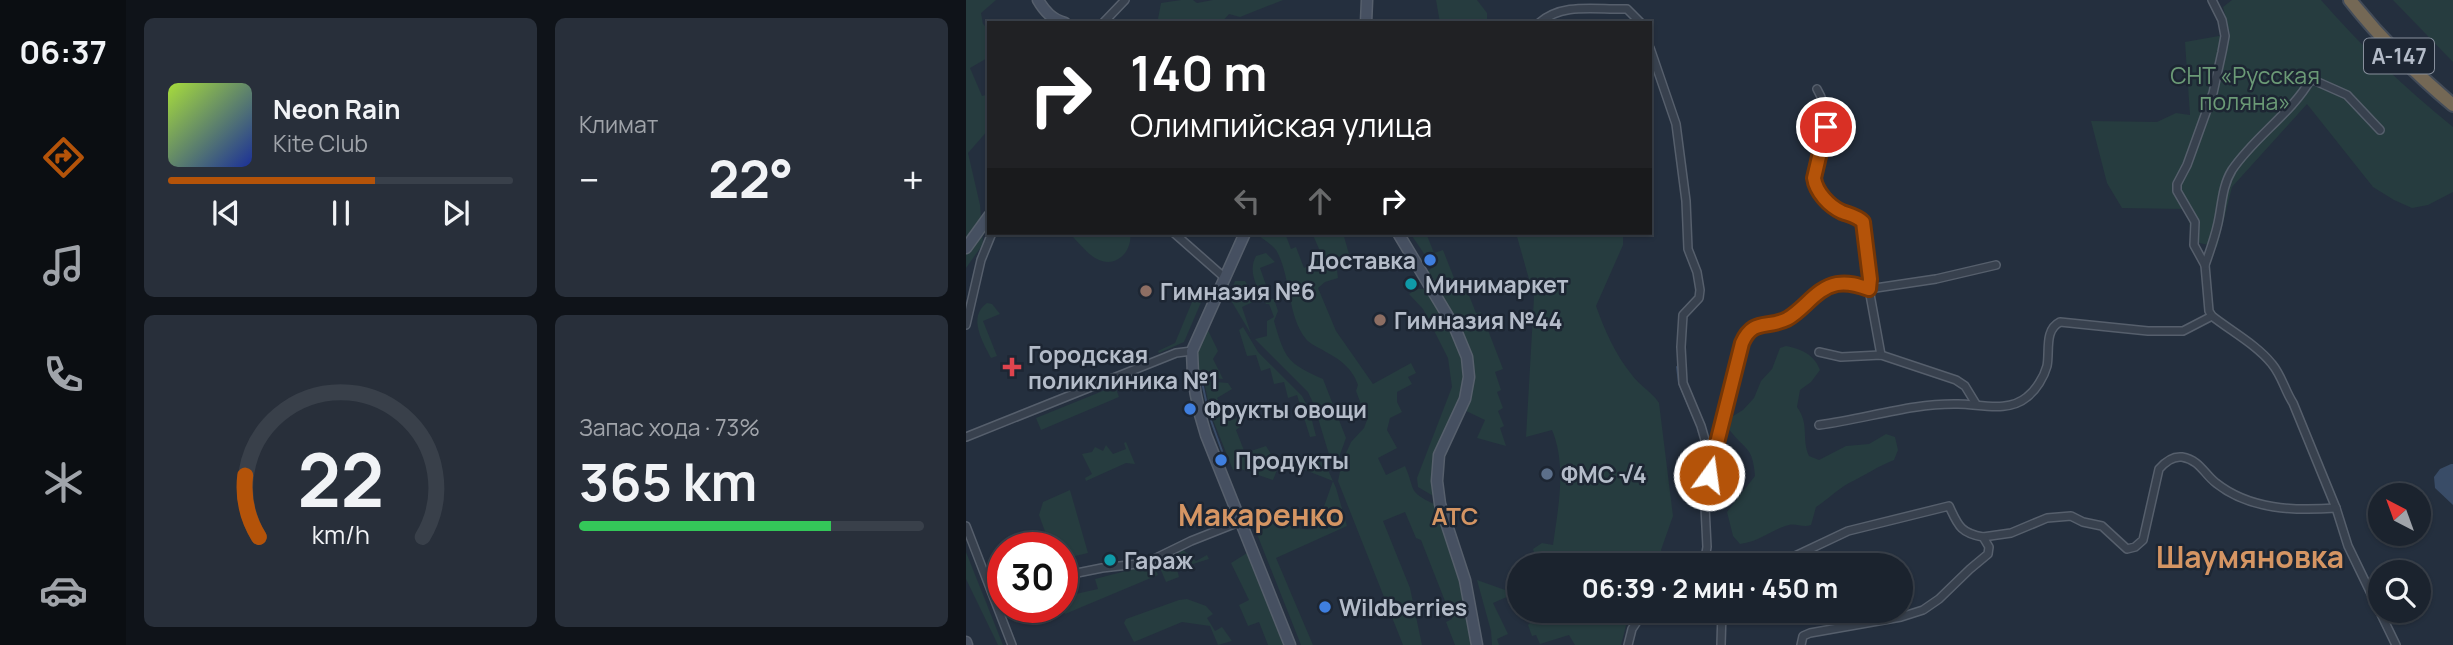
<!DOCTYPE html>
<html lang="ru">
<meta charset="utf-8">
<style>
:root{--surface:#1b232e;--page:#282f3a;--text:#f1f3f6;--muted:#a0a4aa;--line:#39404a;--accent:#b45309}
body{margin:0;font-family:Manrope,sans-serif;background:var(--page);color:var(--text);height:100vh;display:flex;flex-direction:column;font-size:26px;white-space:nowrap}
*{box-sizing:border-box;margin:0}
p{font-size:23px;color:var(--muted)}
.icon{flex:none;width:38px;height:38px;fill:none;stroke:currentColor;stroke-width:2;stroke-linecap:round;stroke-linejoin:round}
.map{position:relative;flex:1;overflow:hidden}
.side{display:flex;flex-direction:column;gap:18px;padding:18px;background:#0f1319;width:840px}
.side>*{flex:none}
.top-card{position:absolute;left:21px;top:21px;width:665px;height:214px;border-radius:0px;box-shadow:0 2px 5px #0004,0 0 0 2px var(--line);background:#202124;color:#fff;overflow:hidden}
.needle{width:46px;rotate:319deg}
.controls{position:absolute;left:1402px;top:483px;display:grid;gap:14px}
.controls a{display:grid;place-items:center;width:63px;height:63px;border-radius:50%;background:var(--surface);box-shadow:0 2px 5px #0004,0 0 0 2px var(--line);font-size:35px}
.speed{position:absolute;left:21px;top:532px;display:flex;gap:14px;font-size:35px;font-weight:700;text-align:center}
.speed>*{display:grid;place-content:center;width:91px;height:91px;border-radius:50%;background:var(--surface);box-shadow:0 2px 5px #0004,0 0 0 2px var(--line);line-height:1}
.speed .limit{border:10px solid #d22;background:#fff;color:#111}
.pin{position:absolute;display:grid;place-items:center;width:60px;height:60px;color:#fff;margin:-30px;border:4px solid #fff;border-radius:50%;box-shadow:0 2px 7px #0007}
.me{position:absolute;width:77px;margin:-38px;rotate:14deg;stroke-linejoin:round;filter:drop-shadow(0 0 5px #0008)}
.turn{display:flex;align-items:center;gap:24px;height:147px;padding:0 28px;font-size:32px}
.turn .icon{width:91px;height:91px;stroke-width:2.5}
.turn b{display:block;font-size:49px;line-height:60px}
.lanes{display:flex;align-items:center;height:66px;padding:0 28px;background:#0003;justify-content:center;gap:35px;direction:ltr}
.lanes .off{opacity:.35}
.big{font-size:52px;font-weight:700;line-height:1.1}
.side .card{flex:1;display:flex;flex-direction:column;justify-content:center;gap:10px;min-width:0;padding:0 24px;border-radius:10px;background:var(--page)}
.side .dial{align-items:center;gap:0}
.dial svg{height:182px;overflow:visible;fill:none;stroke:var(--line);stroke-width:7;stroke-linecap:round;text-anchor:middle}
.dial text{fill:var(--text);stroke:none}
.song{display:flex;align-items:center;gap:21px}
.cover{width:84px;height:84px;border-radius:10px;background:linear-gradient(135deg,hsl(80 70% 55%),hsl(230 70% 35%))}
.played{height:7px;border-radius:4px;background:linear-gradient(90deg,var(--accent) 60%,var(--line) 60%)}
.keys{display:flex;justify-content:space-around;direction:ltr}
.heat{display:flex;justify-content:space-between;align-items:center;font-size:38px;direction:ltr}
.charge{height:10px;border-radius:5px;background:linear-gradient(90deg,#34c759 73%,var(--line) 0)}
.side .tiles{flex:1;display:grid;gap:18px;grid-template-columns:repeat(2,1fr)}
.trip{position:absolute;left:541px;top:553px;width:406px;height:70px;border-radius:35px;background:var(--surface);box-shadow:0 2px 5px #0004,0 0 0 2px var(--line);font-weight:700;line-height:70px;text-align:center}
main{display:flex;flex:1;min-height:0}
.tabs{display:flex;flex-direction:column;width:126px;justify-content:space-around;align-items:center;background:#0b0e12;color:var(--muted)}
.tabs .icon{width:49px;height:49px}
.tabs .active{color:var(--accent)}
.tabs b{font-size:32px;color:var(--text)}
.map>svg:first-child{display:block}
</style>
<main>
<nav class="tabs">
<b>06:37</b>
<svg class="icon active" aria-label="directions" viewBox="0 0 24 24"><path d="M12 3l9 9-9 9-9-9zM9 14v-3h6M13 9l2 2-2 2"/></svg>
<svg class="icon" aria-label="music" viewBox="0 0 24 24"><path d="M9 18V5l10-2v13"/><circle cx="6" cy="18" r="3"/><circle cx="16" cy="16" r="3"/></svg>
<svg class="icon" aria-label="phone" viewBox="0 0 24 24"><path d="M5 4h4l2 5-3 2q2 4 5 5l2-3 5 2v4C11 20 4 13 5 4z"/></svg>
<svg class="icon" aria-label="climate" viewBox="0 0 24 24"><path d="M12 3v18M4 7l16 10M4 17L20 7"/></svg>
<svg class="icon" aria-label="car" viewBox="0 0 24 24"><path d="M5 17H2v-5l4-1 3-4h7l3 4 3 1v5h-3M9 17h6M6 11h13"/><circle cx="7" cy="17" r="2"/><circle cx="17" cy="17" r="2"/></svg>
</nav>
<section class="side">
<div class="tiles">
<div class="card">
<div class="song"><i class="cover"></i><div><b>Neon Rain</b><p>Kite Club</p></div></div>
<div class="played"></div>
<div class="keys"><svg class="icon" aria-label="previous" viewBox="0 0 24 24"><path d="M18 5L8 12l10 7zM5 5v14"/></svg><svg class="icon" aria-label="pause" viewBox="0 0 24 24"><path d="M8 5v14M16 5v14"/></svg><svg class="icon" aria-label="next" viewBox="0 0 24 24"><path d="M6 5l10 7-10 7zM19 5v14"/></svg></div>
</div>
<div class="card"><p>Климат</p>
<div class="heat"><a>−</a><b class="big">22°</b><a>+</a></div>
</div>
<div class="card dial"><svg viewBox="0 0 100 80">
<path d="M14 69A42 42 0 1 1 86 69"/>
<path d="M14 69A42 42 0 0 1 8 42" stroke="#b45309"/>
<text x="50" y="56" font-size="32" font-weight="700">22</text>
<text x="50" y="72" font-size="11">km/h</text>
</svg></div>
<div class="card"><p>Запас хода · 73%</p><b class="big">365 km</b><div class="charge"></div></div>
</div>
</section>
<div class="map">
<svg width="1487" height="645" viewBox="0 0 1487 645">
<rect width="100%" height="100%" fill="#242f3e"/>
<g fill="#263c3f">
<polygon points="0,0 30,0 15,13 17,24 23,30 23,57 4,68 16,96 23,94 23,129 2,153 14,205 17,244 0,268"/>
<polygon points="215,0 227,0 231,3 247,0 317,0 274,17 263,14 255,23 187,23 192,19 195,3"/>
<polygon points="470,0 511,0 521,13 521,23 474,23"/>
<path d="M1266,0h89c41,47 83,87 132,127v65l-25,13 -16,3 -18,-8 -21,-13 -66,-83 -75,83 -15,60 -26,-6 -2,-23 -5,-9 -62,-1 -15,-25 -16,-62 66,1 19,-9 14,2 -5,-73 45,-8 -7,-27z"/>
<polygon points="1427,0 1487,0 1487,62"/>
<path d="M103,233h61c3,17 -13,35 -31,27 -12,-5 -21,-19 -30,-27z"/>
<path d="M295,233h24l6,16 5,-2 8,21 19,-10 -11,-25h31l6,21 -12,16 1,8 -13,4 -7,6 18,43 37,53 38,-21 5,10 -8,4 4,7 -15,8v10l5,10 -12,6 -3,12 10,18 -19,10 8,17 19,-9c11,25 2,25 29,38l25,77 13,64h-17l-9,-23 6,-3 -31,-79 -5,-2 -11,-26 -22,9 27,67 12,57h-19l-65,-164 4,-19 9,-20 13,-14 3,-8 -11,-29 2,-6c-7,-20 -21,-27 -39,-37 -4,-2 -10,-5 -13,-9 -19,-23 -15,-64 -30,-89 -4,-5 -11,-10 -17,-14z"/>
<polygon points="444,233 460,233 468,253 477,250 490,283 497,280 510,313 515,312 537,369 529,372 535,390 531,392 537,408 532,411 538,426 534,428 540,446 511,438 519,420 498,410 508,375 460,272 471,265 467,256 461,258"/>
<path d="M550,233h107v12l-27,61c9,25 19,48 36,69 8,11 20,17 27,28l14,113 -12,34 7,15h-130l-5,-16 9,-6 11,2c5,-37 14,-79 -1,-115l-26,7 8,-140z"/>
<path d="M300,253l9,9 -15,6 11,31h3l4,12 -4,10c11,38 13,42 49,58l23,59 -12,33 -20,-66 -6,-13 -53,-53 12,-3v-15l7,-4 -5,-13h-3c-8,-15 -19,-32 -10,-48z"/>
<polygon points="269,281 279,281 291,300 276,307 285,334 263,297"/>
<path d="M450,289h12c13,22 32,47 36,73 5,38 -25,67 -31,103 -2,10 1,22 2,32l-17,-10 -1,-9 35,-91 -4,-29 -25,-49 -14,-15z"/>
<polygon points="231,290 239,293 218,342 193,353 192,351 209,343"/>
<path d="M21,303l5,1 8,10 -17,7 14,35 -6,2c-8,-16 -24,-41 -4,-55z"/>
<polygon points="240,326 252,351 247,359 257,379 230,376 230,352"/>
<polygon points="277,327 292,352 336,396 343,409 350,436 344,437 331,395 322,398 318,382 308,384 304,368 295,371 290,355 281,356 273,330"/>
<path d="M820,346c15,3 28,8 34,24l-9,12 -11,8 -3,17c13,18 4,31 12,49l10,4 27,-14 23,-2 17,-10 9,3 3,13 -4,10c-16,6 -30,16 -45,23 -10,5 -22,17 -33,24l-5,18c-8,3 -15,-2 -22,0 -19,5 -27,16 -49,19l-7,-8 -6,-24 28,-36c-2,-31 -11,-26 -27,-48l5,-12 10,-6 11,-12 7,-17 11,-12 8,-21z"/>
<polygon points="238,381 262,383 266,389 251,398 263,421 271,418 275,426 270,430 279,453 300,446 305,454 306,462 313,465 307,480 272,468 267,470 245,415"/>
<polygon points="149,386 153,397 75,430 70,418"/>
<polygon points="160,442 169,464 160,463 120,481 119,478 126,474 116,454 126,452 129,447 137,451 140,445 147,454 160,449 158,443"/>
<path d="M338,458l21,5 11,25 11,38 -71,32 37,87h-12l-48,-121 20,-9c10,9 26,16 40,14l5,-13 3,-1 12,-34 -33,-13z"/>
<polygon points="104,490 122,553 96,559 96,548 85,548 73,515 77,502"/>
<polygon points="215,548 230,561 241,555 243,559 211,569 213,577 200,582 191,561"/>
<polygon points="0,552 37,645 32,645 0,579"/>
<polygon points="281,553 319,645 302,645 293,622 282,626 273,605 283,600 265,563"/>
<polygon points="187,564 192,575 99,614 94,607 96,607 96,597 132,589 129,579"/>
<polygon points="511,580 542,591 543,596 527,603 542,634 531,639 533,645 526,645 525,631"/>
<polygon points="221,599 240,606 247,614 241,618 249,631 256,627 266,641 252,645 244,626 216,622 168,642 158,623 160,619 213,600"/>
<polygon points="567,611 669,611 662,618 655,645 609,645 603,635 574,644 570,635 566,636 562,625 570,617"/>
</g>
<polygon fill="#394c67" points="1485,464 1487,464 1487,505 1469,488 1468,477 1474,469"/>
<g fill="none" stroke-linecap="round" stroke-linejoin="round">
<g stroke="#394c67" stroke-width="2">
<polyline points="711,367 713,383 727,416"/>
<polyline points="236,382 243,415 256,451"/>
<polyline points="737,444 738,450"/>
</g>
<g stroke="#565f6c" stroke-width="10">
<g id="street">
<path d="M1246,0l10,20 3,16 -3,16 -9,41 -26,72 -10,19v7l18,31 -1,23 11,20 4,46 3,5c19,15 45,29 60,48 10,12 13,27 21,39l43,105 12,38 48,99"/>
<polyline points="137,23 159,0"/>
<path d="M573,23c24,-21 57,-13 88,-14l14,14"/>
<polyline points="684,48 710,124 720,201 722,249 731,272 734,290 733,298 717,315 715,347 717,383 735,426 744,457 743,475 738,486 741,547 738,565"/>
<path d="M851,89c17,28 5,60 -3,89 3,15 17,29 32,35 4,2 10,3 14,7 9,8 10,56 9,69l12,66"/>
<polyline points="208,233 259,278"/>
<path d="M1239,265c5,-14 10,-28 13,-42 4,-18 4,-37 14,-53 23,-34 59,-56 79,-91l36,16 33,35"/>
<polyline points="0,325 15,260 26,233"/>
<polyline points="853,352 875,357 915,355 990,380 999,386 1010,404"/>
<path d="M853,425c47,-6 92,-22 139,-21 22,0 50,9 69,-7 9,-7 17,-20 20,-31 3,-15 -3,-36 13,-44l88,9h35l29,-15"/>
<polyline points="0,437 210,353 226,351"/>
<polyline points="744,457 750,447 776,343 785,328 822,318 861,287 869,284 880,283 903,289 970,279 1030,265"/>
<polyline points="0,526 46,645"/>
<path d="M1017,537l28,-4 36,-15 24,-2 12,6 19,4 25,23 8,-2 8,-7 16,-71c6,-7 14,-13 23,-12 18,3 22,17 34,26 34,27 79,28 120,25"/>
<path d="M810,565l72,-34 101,-25c9,19 11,27 34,31l6,10 -1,7 -18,15 -31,30 -16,11 -22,7 -91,16 -7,3 -2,9"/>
<polyline points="96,576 136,568 180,563 225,541 273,522"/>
<polyline points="24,586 37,583"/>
<polyline points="662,645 666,629 678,611"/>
<polyline points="755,645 756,611"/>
</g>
</g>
<g stroke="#565f6c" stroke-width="13">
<g id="secondary">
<path d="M72,0c7,12 14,19 27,23"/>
<polyline points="400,23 401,0"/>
<path d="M279,233l-53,118c0,29 5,57 14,84l84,210"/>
<polyline points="432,233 489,328 501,357 503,377 499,399 473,455 471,481 474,504 499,580 511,645"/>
<polyline points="0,248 23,216"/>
<polyline points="0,642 1,645"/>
</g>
</g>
<g stroke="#434c59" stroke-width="16">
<path id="highway" d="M1384,0c31,39 65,73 103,105"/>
</g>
<use href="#street" stroke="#38414e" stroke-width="7"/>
<use href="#secondary" stroke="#465061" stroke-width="10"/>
<use href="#highway" stroke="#746855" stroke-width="12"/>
</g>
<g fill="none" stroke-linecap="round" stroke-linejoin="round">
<g stroke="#753606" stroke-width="18">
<path id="route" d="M743,475l1,-18 6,-10 26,-104c11,-25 25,-14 45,-24 18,-10 29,-31 50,-35 11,-2 21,1 32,5l1,-10 -7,-57c-6,-6 -13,-7 -21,-10 -13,-6 -26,-20 -28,-34l12,-51"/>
</g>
<use href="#route" stroke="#b45309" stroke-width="12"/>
</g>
<g fill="#3f7fe0" stroke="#1d2633" stroke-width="2.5">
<circle cx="464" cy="260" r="7"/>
<circle cx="224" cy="409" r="7"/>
<circle cx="255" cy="460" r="7"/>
<circle cx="359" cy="607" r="7"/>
</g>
<g fill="#0f9aa8" stroke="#1d2633" stroke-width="2.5">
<circle cx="445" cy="284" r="7"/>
<circle cx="144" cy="560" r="7"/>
</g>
<g fill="#8d6e63" stroke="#1d2633" stroke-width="2.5">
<circle cx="180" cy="291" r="7"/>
<circle cx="414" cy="320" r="7"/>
</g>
<path fill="#e0444e" stroke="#1d2633" stroke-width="2.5" d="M42.5 356.5h7v7h7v7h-7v7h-7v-7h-7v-7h7z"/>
<circle fill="#5c6f8a" stroke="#1d2633" stroke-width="2.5" cx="581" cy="474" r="7"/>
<g text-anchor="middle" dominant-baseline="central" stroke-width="5" stroke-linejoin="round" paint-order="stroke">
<rect fill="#1d2633" stroke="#878f9c" stroke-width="2" x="1398" y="38.5" width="70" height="35" rx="5"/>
<g font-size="21" font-weight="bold" fill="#b4bcc9">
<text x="1433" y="56">А-147</text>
</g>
<g font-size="23" fill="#6b9a76" stroke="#1d2633">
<text x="1279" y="75">СНТ «Русская<tspan x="1279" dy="26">поляна»</tspan></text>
</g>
<g font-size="23" font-weight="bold" fill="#b4bcc9" stroke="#1d2633" text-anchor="start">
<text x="450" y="260" text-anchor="end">Доставка</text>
<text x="459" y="284">Минимаркет</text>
<text x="194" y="291">Гимназия №6</text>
<text x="428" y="320">Гимназия №44</text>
<text x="62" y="354">Городская<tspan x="62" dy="26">поликлиника №1</tspan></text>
<text x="238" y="409">Фрукты овощи</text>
<text x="269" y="460">Продукты</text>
<text x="595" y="474">ФМС √4</text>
<text x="158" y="560">Гараж</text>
<text x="373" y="607">Wildberries</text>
</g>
<g font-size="24" font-weight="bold" fill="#d59563" stroke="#1d2633">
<text x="489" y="515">АТС</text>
</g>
<g font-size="30" font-weight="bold" fill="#d59563" stroke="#1d2633">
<text x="295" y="514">Макаренко</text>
<text x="1284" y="556">Шаумяновка</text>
</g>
</g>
</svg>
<div class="controls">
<a><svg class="needle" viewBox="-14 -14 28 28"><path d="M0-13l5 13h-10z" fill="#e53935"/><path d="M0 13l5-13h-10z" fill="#a0a4aa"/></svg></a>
<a><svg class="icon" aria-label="search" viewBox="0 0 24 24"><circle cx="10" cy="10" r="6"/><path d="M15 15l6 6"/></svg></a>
</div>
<div class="speed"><div class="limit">30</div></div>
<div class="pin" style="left:860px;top:127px;background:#d93025"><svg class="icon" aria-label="arrive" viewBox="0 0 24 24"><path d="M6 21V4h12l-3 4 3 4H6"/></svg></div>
<svg class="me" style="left:743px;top:475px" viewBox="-20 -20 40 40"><circle r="17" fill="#b45309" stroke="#fff" stroke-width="3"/><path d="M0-11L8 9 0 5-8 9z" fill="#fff"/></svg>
<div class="trip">06:39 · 2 мин · 450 m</div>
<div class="top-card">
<div class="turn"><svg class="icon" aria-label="right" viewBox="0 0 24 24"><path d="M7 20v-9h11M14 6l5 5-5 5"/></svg><div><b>140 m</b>Олимпийская улица</div></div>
<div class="lanes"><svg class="icon off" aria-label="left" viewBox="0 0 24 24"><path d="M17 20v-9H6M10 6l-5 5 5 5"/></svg><svg class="icon off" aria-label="ahead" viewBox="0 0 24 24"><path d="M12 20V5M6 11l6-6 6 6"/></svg><svg class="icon" aria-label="right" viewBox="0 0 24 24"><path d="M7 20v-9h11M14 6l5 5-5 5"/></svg></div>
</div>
</div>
</main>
